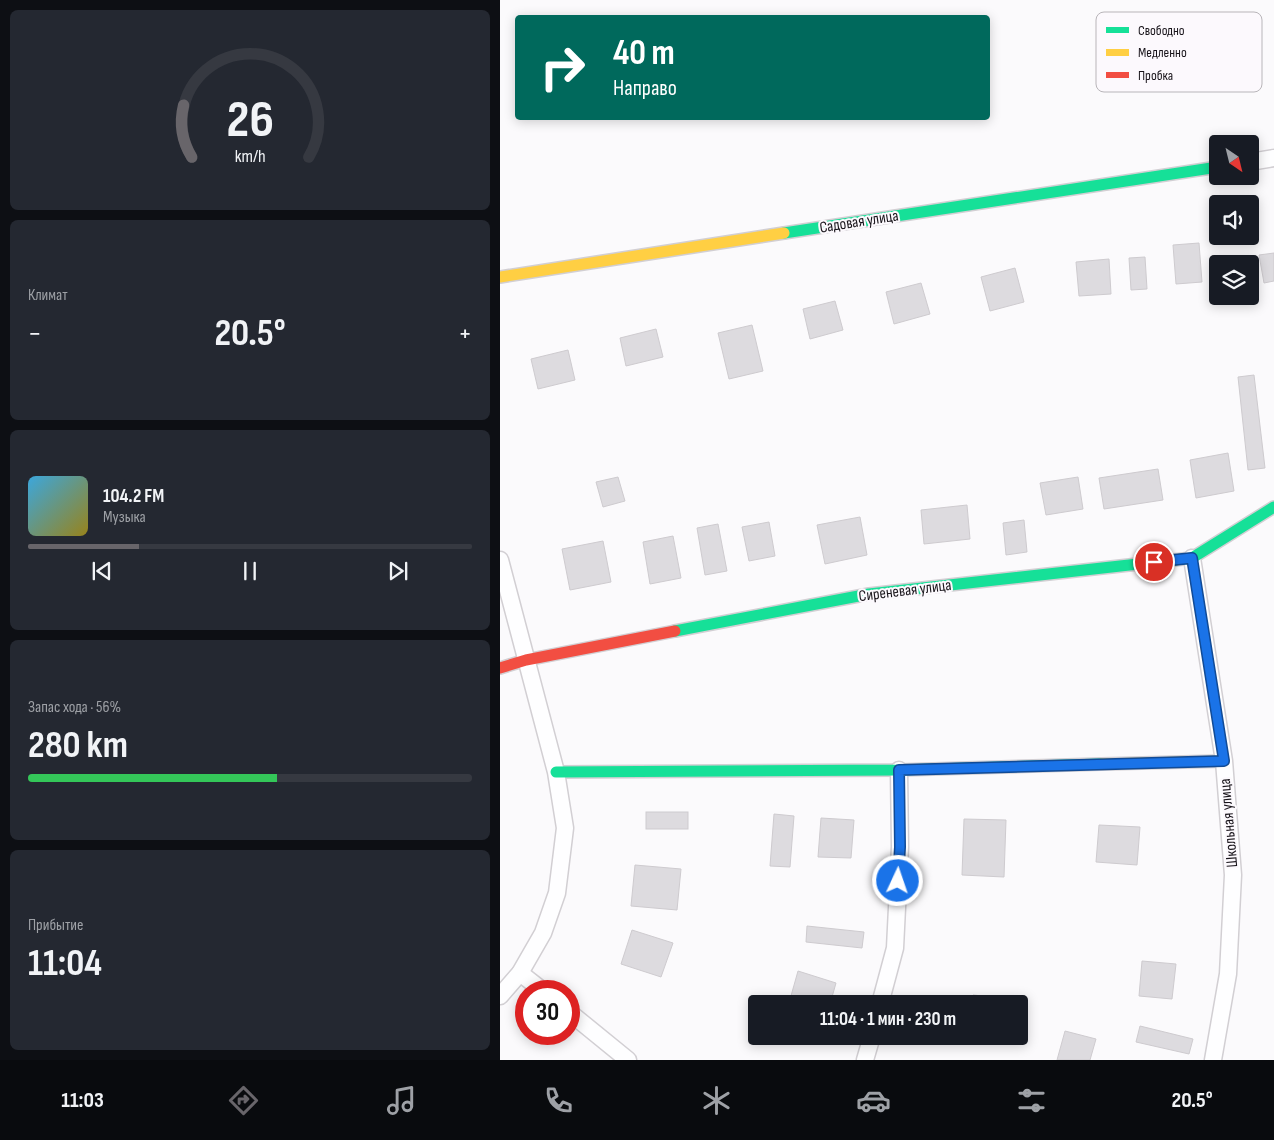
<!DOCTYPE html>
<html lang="ru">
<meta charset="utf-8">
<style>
:root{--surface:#171b24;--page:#242831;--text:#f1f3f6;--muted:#9ea1a6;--line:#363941;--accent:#68656a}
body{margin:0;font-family:"Sofia Sans Condensed",sans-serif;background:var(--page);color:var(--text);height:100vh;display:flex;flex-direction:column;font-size:19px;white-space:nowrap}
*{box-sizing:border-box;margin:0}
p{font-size:16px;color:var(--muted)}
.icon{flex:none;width:28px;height:28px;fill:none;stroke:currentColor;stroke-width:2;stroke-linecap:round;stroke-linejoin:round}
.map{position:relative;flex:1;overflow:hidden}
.sheet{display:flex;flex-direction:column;gap:10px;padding:10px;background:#0d0f14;width:500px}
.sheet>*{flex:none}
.banner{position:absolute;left:15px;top:15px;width:475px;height:105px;border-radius:5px;box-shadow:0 2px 12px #0003;background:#00695c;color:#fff;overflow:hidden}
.needle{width:32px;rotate:145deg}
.fabs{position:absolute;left:709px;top:135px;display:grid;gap:10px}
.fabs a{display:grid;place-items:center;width:50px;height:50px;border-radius:5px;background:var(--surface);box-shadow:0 2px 12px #0003;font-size:25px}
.speed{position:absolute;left:15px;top:980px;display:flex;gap:10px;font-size:25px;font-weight:700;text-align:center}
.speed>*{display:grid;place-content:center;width:65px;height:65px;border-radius:50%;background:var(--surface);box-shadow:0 2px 12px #0003;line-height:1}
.speed .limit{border:8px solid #d22;background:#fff;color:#111}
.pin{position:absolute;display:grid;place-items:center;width:42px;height:42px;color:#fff;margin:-21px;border:2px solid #fff;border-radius:50%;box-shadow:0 1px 5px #0007}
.me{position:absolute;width:55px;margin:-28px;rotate:3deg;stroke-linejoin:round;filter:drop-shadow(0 0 4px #0008)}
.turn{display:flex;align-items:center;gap:18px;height:105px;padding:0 15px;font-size:22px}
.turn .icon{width:65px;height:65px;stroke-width:2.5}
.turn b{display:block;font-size:35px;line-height:42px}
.big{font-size:38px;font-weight:700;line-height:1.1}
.sheet .widget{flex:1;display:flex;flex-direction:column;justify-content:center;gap:8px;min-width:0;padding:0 18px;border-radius:8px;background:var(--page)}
.sheet .dial{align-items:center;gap:0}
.dial svg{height:130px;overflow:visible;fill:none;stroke:var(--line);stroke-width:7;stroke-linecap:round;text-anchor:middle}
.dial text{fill:var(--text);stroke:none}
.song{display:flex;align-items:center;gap:15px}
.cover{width:60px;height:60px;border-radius:8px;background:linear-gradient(135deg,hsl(200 70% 55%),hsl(50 70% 35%))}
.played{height:5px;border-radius:2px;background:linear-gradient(90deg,var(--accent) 25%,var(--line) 25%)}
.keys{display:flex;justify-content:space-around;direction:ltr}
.heat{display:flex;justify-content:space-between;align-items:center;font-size:28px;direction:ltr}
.charge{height:8px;border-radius:4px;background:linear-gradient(90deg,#34c759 56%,var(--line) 0)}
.trip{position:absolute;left:248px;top:995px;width:280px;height:50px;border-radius:5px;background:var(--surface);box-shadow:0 2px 12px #0003;font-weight:700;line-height:50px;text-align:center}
.tabs{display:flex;height:80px;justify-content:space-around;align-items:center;background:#090b0e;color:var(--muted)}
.tabs .icon{width:35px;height:35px}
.tabs .current{color:var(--accent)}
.tabs b{font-size:22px;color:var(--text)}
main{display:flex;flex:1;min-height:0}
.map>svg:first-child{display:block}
</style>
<main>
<section class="sheet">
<div class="widget dial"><svg viewBox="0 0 100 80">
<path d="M14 69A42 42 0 1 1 86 69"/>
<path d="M14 69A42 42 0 0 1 9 37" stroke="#68656a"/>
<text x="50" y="56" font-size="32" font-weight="700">26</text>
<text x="50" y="72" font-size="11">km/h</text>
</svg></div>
<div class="widget"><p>Климат</p>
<div class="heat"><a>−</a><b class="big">20.5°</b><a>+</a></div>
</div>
<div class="widget">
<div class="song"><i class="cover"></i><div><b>104.2 FM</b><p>Музыка</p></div></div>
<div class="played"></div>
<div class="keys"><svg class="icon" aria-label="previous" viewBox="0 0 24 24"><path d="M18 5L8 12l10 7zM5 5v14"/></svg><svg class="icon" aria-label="pause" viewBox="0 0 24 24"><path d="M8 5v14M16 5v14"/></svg><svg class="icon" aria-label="next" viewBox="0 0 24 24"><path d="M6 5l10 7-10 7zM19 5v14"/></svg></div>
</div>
<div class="widget"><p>Запас хода · 56%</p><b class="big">280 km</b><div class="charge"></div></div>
<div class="widget"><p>Прибытие</p><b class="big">11:04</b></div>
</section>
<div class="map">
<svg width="774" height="1060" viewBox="0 0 774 1060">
<rect width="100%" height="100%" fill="#fbfafc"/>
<g fill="#dddbdf" stroke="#cecbcf">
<polygon points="699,243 702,282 676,284 673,245"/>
<polygon points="774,253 774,281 764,283 759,255"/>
<polygon points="645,257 647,289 631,290 629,258"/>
<polygon points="609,259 611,294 579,296 576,262"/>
<polygon points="515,268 524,302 490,311 481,277"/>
<polygon points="421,283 430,314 394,324 386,292"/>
<polygon points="335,301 343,330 310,339 303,309"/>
<polygon points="252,325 263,371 229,379 218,333"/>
<polygon points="156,329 163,357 126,366 120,338"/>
<polygon points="68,350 75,380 38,389 31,359"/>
<polygon points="754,375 765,468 748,470 738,377"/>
<polygon points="728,453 734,491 696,498 690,460"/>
<polygon points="658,469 663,500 604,509 599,478"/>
<polygon points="118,477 125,501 103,507 96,482"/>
<polygon points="578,477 583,509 546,515 540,483"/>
<polygon points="467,505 470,539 424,544 421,510"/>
<polygon points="360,517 367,555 325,564 317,525"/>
<polygon points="524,520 527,552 506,555 503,523"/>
<polygon points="269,522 275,556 249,561 242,527"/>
<polygon points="218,524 227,571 205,575 197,528"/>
<polygon points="173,536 181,578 150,584 143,542"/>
<polygon points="103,541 111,582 70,590 62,549"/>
<rect x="146" y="812" width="42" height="17"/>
<polygon points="274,814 294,816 290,867 270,866"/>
<polygon points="321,818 354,820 351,858 318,857"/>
<polygon points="464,819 506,820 504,877 462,875"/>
<polygon points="599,825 640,827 637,865 596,862"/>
<polygon points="135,865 181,869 177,910 131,906"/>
<polygon points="307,926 364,932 362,948 306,942"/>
<polygon points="132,930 173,943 161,977 121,964"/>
<polygon points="642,961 676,964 672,999 639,996"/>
<polygon points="298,971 336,983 330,1004 289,1003"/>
<polygon points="473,995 502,998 502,1004 472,1004"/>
<polygon points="640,1026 693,1039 689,1054 636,1042"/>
<polygon points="565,1031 596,1039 590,1060 557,1060"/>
</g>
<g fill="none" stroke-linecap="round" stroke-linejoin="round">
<g stroke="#d2cfd3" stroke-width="19">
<g id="street">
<polyline points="750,162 774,158"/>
<polyline points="692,558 724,761 733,875 728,974 713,1060"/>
<polyline points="0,560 56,772 65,828 57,893 43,933 20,973 0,996"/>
<polyline points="20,973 43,991"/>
<polyline points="380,1004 395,948 400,847 399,770"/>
<polyline points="69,1012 128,1060"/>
<polyline points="365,1060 372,1036"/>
</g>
</g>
<g stroke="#d2cfd3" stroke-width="14">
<g id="fast">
<polyline points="284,233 718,167"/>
<polyline points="175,631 369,594 692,558 774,507"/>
<polyline points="56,772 399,770 601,764"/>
</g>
</g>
<g stroke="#d2cfd3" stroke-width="14">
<g id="slow">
<polyline points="0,277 284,233"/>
<polyline points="601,764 724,761"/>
</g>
</g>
<g stroke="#d2cfd3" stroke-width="14">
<polyline id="jam" points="0,668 26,660 175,631"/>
</g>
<use href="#street" stroke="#fefeff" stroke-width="16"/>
<use href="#fast" stroke="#16e098" stroke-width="11"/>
<use href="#slow" stroke="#ffcf43" stroke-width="11"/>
<use href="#jam" stroke="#f24e42" stroke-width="11"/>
</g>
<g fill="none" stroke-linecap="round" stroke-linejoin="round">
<g stroke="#114b97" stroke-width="12">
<polyline id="route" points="398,881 400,847 399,770 724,761 692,558 654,562"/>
</g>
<use href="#route" stroke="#1a73e8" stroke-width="9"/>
</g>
<g text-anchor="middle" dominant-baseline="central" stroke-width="4" stroke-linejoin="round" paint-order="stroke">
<g font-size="16" fill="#19151b" stroke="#fcf9fd">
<text transform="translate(359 222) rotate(-9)">Садовая улица</text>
<text transform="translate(405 591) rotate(-7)">Сиреневая улица</text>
<text transform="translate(729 823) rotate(-95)">Школьная улица</text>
</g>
</g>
<rect x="596" y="12" width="166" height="80" rx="8" fill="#fcf9fd" stroke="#b8b5b9" stroke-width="1"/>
<rect x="606" y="27" width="23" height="6" fill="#16e098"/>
<rect x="606" y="49" width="23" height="7" fill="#ffcf43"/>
<rect x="606" y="72" width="23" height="6" fill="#f24e42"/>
<g font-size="14" fill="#19151b">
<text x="638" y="35">Свободно</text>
<text x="638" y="57">Медленно</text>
<text x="638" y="80">Пробка</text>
</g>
</svg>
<div class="fabs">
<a><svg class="needle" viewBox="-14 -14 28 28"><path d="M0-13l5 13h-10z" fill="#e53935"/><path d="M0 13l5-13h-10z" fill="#9ea1a6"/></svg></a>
<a><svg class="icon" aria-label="sound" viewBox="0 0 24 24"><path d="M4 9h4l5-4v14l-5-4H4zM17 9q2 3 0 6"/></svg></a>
<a><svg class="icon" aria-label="layers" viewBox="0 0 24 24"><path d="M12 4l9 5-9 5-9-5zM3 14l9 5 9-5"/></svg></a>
</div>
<div class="speed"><div class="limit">30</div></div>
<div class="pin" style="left:654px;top:562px;background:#d93025"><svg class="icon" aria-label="arrive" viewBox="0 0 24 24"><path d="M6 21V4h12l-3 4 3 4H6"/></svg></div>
<svg class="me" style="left:398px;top:881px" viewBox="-20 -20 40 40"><circle r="17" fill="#1a73e8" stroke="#fff" stroke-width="3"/><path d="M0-11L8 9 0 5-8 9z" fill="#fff"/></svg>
<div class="trip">11:04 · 1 мин · 230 m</div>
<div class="banner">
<div class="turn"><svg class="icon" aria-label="right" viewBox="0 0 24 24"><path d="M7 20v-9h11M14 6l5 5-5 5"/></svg><div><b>40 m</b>Направо</div></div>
</div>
</div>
</main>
<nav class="tabs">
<b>11:03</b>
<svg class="icon current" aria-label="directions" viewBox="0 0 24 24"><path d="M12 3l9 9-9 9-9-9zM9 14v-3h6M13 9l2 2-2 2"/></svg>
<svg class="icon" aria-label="music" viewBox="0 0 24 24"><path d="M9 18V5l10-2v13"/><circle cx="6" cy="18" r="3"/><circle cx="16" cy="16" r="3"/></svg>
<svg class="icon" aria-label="phone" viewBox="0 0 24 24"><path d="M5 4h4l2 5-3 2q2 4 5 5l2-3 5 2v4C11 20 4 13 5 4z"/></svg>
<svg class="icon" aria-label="climate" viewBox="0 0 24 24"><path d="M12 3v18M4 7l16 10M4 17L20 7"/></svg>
<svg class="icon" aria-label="car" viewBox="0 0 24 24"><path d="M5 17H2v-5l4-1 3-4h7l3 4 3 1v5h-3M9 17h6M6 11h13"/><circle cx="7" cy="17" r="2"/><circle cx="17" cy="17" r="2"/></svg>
<svg class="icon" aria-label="filters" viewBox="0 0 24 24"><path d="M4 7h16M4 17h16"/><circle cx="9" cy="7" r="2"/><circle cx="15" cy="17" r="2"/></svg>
<b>20.5°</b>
</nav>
